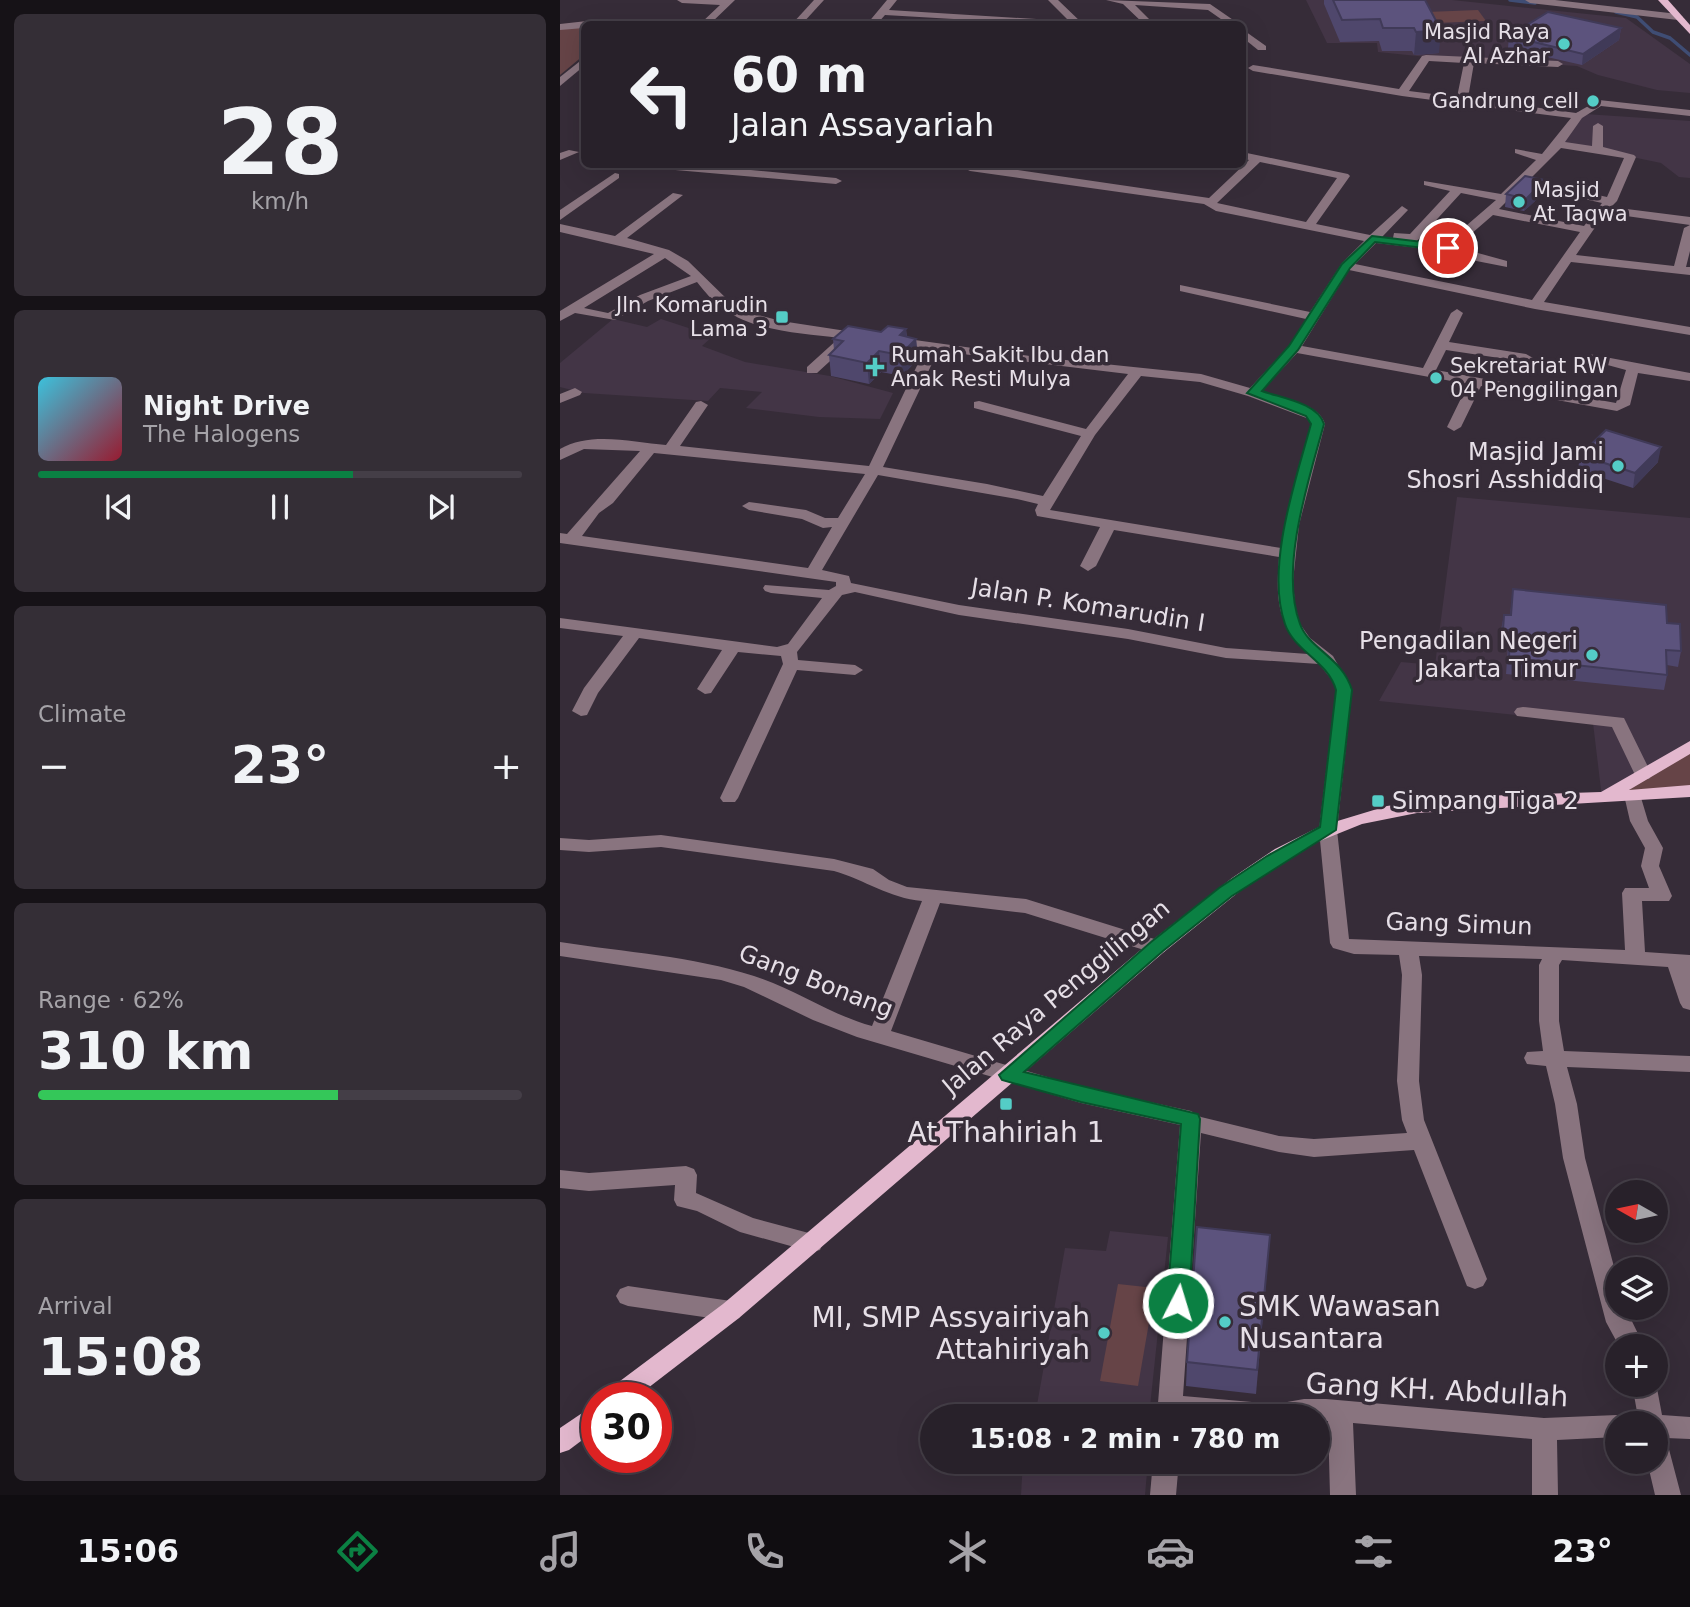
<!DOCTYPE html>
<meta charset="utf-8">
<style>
:root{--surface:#28212a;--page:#342e36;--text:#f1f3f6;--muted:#a5a3a8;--line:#443e47;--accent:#0b8043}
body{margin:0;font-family:"DejaVu Sans",sans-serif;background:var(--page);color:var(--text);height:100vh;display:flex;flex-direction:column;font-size:26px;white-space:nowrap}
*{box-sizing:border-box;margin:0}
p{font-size:23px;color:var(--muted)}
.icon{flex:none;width:38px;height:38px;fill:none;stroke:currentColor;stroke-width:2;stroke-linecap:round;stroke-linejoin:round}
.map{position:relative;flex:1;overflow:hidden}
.panel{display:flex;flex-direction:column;gap:14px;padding:14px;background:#161217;width:560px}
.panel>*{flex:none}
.top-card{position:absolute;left:21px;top:21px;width:665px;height:147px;border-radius:10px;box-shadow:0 7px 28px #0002,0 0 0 2px var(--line);background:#28212a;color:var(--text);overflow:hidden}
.needle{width:46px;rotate:279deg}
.tools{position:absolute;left:1045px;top:1180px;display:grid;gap:14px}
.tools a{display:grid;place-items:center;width:63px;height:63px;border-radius:50%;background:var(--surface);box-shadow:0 7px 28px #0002,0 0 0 2px var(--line);font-size:35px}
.speed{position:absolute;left:21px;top:1382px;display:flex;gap:14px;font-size:35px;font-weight:700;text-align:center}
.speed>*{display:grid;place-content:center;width:91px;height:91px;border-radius:50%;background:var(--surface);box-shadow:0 7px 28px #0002,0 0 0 2px var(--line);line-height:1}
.speed .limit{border:10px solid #d22;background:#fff;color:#111}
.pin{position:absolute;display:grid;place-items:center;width:60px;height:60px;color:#fff;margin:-30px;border:4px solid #fff;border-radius:50%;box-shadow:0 2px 7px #0007}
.me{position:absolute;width:77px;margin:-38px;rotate:5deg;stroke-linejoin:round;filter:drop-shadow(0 0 5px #0008)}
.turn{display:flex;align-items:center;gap:24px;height:147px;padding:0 35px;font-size:32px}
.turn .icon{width:91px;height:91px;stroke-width:2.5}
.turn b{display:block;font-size:49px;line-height:60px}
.big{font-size:52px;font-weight:800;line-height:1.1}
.panel .tile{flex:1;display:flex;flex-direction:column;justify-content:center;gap:10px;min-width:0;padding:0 24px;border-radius:10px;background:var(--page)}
.panel .dial{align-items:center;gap:0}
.dial b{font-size:91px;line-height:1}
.song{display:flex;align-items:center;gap:21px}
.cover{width:84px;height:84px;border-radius:10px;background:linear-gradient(135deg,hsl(190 70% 55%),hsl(350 70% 35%))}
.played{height:7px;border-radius:4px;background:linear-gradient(90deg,var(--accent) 65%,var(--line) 65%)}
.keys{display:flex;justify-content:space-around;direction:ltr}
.heat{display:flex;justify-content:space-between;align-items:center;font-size:38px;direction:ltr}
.charge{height:10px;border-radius:5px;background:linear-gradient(90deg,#34c759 62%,var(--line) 0)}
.trip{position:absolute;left:360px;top:1404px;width:410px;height:70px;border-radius:35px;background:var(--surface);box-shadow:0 7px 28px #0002,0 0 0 2px var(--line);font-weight:800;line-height:70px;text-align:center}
.dock{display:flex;height:112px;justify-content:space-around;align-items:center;background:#100d11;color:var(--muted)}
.dock .icon{width:49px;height:49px}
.dock .on{color:var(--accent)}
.dock b{font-size:32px;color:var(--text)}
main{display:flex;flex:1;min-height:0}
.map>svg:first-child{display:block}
</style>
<main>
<section class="panel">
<div class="tile dial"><b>28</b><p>km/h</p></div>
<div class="tile">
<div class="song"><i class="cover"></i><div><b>Night Drive</b><p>The Halogens</p></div></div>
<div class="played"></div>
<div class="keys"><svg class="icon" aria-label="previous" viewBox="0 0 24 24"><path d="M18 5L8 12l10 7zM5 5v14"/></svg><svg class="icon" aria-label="pause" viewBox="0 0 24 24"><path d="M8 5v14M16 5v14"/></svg><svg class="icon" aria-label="next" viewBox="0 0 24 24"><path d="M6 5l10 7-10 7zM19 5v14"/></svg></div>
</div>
<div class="tile"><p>Climate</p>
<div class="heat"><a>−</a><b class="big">23°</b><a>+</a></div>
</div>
<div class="tile"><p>Range · 62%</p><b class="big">310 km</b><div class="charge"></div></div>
<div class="tile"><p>Arrival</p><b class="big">15:08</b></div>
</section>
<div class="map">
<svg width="1130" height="1495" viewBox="0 0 1130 1495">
<rect width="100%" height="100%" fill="#362c38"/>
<g fill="#433546">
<polygon points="746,0 892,0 1066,18 1130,64 1130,93 1097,90 1038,75 1017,66 867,57 818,52 817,43 767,43"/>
<polygon points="1025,114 1130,121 1130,178 1119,177 1101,163 1000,142"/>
<polygon points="53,319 87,327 101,319 153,336 142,346 185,362 270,376 333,393 320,419 259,417 186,408 202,392 160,388 148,401 24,393 0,387 0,363"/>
<polygon points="897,497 1130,518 1130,745 1042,798 1033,723 819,701 841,662 875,665"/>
<polygon points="550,1231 608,1237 589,1416 475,1416 505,1248 546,1251"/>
<polygon points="463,1461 588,1461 585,1495 461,1495"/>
</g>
<g fill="#664447">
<polygon points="918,10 926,21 875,23 867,12"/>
<polygon points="0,25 24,25 24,55 0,75"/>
<polygon points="1130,745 1130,792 1042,798"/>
<polygon points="558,1284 595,1288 578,1386 540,1381"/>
</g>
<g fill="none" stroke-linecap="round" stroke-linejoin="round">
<g stroke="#3f4d74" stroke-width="3.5">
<polyline points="950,0 975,3"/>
<polyline points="1056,12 1077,17 1093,32 1110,38 1130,55"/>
</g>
<g fill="#89747f" fill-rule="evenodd">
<polygon points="117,0 175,0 150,24 140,24 160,5 122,3"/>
<polygon points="254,0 264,0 242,24 232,24"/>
<polygon points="327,0 337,0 329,10 509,21 488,0 498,0 523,24 478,24 325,15 317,24 307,24"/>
<polygon points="546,0 650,4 679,24 668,24 648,10 575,5 594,24 584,24 563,4"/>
<polygon points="965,0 995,0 1118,14 1123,17 1118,20 970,3"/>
<polygon points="27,21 60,21 65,24 24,24 24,28 0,30 0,24"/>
<polygon points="682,29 706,46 706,50 698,50 682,37"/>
<path d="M866,55l132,6 5,3 -5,3 -84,-4 -6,35 108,15 23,-13 91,10v6l-89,-10 -19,12 -17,24 27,4 1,-20 5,-3 5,3v21l31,8 2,2 -19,44 -6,6 79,10v34l-4,16h4v8l-119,-13 -27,40 146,25v8l-155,-26 -186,-39 -47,76 121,22 28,-55 6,-4 6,4 -14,29 77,12 7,4 -7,4 -80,-12 -10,20 180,33 10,-33 -37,-10v-6l101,19v8l-52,-8 -8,32 -13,6 -136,-25 -20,41 -7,4 -7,-4 21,-43 -171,-31 -35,38c19,7 57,12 63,33l-26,101 -6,56 2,24 5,19 10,14 23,18 19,34 -15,140 12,109 276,11 -3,-57 3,-5h24l-8,-22 4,-18 -15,-27 -6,-26 3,-4h12l9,30 15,27 -4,18 13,30 -3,5h-27l3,51 45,3v55l-7,-2 -3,-5 -12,-36 -106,-7 -3,5v56l5,30 126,5v16l-123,-5 10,37 8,54 32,120v29h8l19,39h-25l-13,-24 -43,-164 -8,-54 -9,-38 -19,-2 -3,-6 3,-6 16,-1 -4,-30v-56l3,-6 -123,-3 3,19 -3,106 5,39 63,159 -4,7 -8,3 -8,-3 -53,-136 -100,7 -35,-5 -78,-19 -18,263 93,8 28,-5h22l218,19 73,-3 9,3 2,5h-11v14l-60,3 1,55h-26v-56l-179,-16 3,72h-26l-2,-74h-10v-5h-161l23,-291 -99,-22 -224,-66 -44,-17 -69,-33 -23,-7 -161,-24v-14c64,10 132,14 194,34 41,13 77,39 118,50l50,-125c-33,-3 -57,-21 -88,-30l-173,-24 -72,5 -29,-2v-12l29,2 72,-5 173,24 39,10 16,11 18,7 119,12 138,43 3,5 -3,5 -7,2 -132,-41 -85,-10 -49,128 190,56 110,24 10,6 78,19 35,3 93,-6 -5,-13 -5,-39 5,-106 -3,-20 -45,-1 -21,-6 -3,-5 -11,-113 17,-140 -4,-10 -13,-16 -93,-6 -98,-19 -169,-24 -104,-23 -13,3 -45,57 1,8 57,5 8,5 -8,5 -58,-5 -59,128 -3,4h-12l-3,-4 63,-134 -2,-8 -43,-4 -27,41 -6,1 -8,-5 25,-39 -83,-12 -41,55 -11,22 -6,1 -9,-5 12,-23 39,-52 -63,-8v-10l217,29 11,-3 34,-46 -51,-5 -6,-2 -2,-3 2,-3 64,5 7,-4v-4l-276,-39v-10l7,1 73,-83 -56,-2 -24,11v-11c30,-18 73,-7 106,-4l30,-43 5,-1 7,4 -28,41 189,20 56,-117 -37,-5 -2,-3 7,-4 144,20 164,17 49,14 39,-42 17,-27 -126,-28v-6l130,27 32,-49 22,-22 -148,-30 -12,-7 -234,-33 -8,-4 2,-3h12l233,34 40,-38 -7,-2v-6l106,22 2,2 -34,48 54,11 32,-29 6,4 -26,27 11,1 1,-5 16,1 40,-43 -26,-6v-4l77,13 35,-34 -21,-7v-4l27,5 29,-36 -169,-22 -149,-25 -5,-3 5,-3 146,24 23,-33zM869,61l35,2 -7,34 -48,-6zM1001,148l63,10 -17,39 -78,-17zM700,162l77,16 -31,44 -89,-19zM963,185l79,18 -18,23 -85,-17zM901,193l35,7 -51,44 -28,-3zM1045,213l85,12 -6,3 -10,38 -98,-11zM933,215l87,17 -48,68 -177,-36 21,-21 69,8 16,7 46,9v-6l-51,-14zM378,351l190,23 -42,55 -107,-28 -5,1v6l107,28 -38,60 -56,-12 -104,-17zM581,376l59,6 48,14 61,23 2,5 -20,72 -10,52 -231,-38 45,-75zM94,453l211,21 -27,44h-13l-19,-8 -57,-8 -7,4 7,4 53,9 21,9 9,-1 -24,41 -226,-32 17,-23 14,-10zM318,475l139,24 21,5 -3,6 2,6 63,11 -20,39 8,5 8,-5 18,-36 165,27c-3,41 -3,67 29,97l-82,-6 -98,-19 -169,-24 -108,-22 -2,-7 -27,-6z"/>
<polygon points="24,58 24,66 0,86 0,77"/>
<polygon points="9,150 19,152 0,160 0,153"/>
<polygon points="76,164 126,164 276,178 282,181 276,184 81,167"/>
<polygon points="55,173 59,174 59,178 0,220 0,210"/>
<path d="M113,193l10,2 -56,43 42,12 19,11 44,43 22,10 27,7 85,13v6h-13l-36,33h-10v-6l32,-29c-36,-5 -84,-6 -115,-29 -11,-7 -19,-17 -27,-27l-49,19 -33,19 -40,-7 -15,8v-10l94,-57 -94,-22v-8l55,12zM105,258l26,18 -51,19 -32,18 -24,-5z"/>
<polygon points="15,388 22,392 20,395 0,403 0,394"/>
<polygon points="963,707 1064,718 1092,775 1089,779 1077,779 1052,727 957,716 954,712 957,708"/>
<polygon points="126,1166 134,1169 137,1175 136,1193 193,1218 260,1236 263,1243 260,1250 252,1252 180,1232 137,1211 117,1206 114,1200 115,1185 29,1191 0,1188 0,1170 29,1173"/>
<polygon points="68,1286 171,1301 179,1304 183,1311 179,1318 171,1321 68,1306 60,1303 56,1296 60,1289"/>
<polygon points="1096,1383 1102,1415 1130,1417 1130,1439 1106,1438 1121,1495 1095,1495 1087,1461 1096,1461 1096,1423 1079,1423 1072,1384"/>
<polygon points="593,1461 619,1461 616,1495 590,1495"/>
</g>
<g fill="#e3b8ce" fill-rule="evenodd">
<polygon points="1098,0 1108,0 1130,25 1130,34"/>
<polygon points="1130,741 1130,754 1069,790 1130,785 1130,797 857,813 802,824 750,845 685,887 604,952 179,1318 75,1398 45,1398 48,1390 163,1304 590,942 672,878 715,849 761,826 827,806 889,797 1041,792"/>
<polygon points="37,1403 37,1429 9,1450 0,1453 0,1428"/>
</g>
</g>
<g fill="#4f476c">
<polygon points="764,0 865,0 879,53 854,55 852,51 822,51 819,41 780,42 764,4"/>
<polygon points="1061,28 1059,40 1022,65 948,48 949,36"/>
<polygon points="984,193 964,211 945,207 946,194"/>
<polygon points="346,329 347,337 356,339 358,359 342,376 321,372 309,384 271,376 269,355 274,350 273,339"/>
<polygon points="1020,455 1098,462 1073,488 1018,470"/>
<polygon points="953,589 1107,623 1121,651 1118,667 1107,665 1107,675 1104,690 946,674 948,646 941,645 941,630 944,615 950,615"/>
<polygon points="710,1235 696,1394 626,1386 627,1362"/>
</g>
<g fill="#403a58">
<polygon points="1061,28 1059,40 1022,65 1023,54"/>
<polygon points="881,30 879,53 854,55 856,32"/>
<polygon points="985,180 984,193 964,211 966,199"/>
<polygon points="346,329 347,348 356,339 358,359 342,376 340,335"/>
<polygon points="319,351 321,372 309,384 307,363"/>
<polygon points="1101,447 1098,462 1073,488 1075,473"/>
</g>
<g fill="#5c537d" stroke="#403a58" stroke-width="2">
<polygon points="773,0 865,0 881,30 856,32 854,28 823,28 820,19 782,20"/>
<polygon points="988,12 1061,28 1023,54 949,36"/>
<polygon points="965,176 985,180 966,199 946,194"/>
<polygon points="288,326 321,332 328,326 346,329 340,335 356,339 340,355 319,351 307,363 269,355 283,341 273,339"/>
<polygon points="1046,430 1101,447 1075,473 1020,455"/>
<polygon points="953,589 1106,605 1107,623 1120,624 1121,651 1106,650 1107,675 949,658 950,630 943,630 944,615 951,615"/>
<polygon points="637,1227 710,1235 697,1370 627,1362"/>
</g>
<path fill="#0b8043" stroke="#07532c" stroke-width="2" d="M812,236l76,9 5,3 -5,3 -73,-9 -25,26 -52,82 -36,41c19,7 56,12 62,33 -15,55 -45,145 -24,200 9,25 42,33 52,66l-16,140 -104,66 -69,55 -139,121 174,42 2,5 -11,184 -4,6 -7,3 -8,-3 -3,-6 14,-179 -100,-22 -79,-22 -3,-5 152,-133 68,-54 48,-32 53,-29 16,-137c-8,-29 -42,-39 -51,-66 -20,-56 11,-145 26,-200l-5,-8 -59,-23 42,-47 53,-82z"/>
<g fill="#54cdc6" stroke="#362c38" stroke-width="2.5">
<circle cx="1004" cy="44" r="7"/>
<circle cx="1033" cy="101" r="7"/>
<circle cx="959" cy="202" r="7"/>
<rect x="215" y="310" width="14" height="14" rx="3.5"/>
<path d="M311.5 356.5h7v7h7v7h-7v7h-7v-7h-7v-7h7z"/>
<circle cx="876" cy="378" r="7"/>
<circle cx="1058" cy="466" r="7"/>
<circle cx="1032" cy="655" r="7"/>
<rect x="811" y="794" width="14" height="14" rx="3.5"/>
<rect x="439" y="1097" width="14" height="14" rx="3.5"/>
<circle cx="665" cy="1322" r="7"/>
<circle cx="544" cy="1333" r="7"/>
</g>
<g text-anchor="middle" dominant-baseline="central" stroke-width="7" stroke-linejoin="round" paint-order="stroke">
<g font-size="21" fill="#e6dfe7" stroke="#362c38" text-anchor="end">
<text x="990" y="32">Masjid Raya<tspan x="990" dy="24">Al Azhar</tspan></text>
<text x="1019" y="101">Gandrung cell</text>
<text x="973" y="190" text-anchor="start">Masjid<tspan x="973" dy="24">At Taqwa</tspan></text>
<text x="208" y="305">Jln. Komarudin<tspan x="208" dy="24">Lama 3</tspan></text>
<text x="331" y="355" text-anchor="start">Rumah Sakit Ibu dan<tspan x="331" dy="24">Anak Resti Mulya</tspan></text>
<text x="890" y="366" text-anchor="start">Sekretariat RW<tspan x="890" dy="24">04 Penggilingan</tspan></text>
</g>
<g font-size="24" fill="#e6dfe7" stroke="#362c38" text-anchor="end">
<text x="1044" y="452">Masjid Jami<tspan x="1044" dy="28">Shosri Asshiddiq</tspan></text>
<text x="1018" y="641">Pengadilan Negeri<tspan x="1018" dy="28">Jakarta Timur</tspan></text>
<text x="832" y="801" text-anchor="start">Simpang Tiga 2</text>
</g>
<g font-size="24" fill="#e6dfe7" stroke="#362c38">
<text transform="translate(528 605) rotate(9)">Jalan P. Komarudin I</text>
<text transform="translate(899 924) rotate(2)">Gang Simun</text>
<text transform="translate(256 981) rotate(21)">Gang Bonang</text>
<text transform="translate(496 997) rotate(-40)">Jalan Raya Penggilingan</text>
</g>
<g font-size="28" fill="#e6dfe7" stroke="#362c38">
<text x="446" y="1132">At Thahiriah 1</text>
<text x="679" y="1306" text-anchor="start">SMK Wawasan<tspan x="679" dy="32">Nusantara</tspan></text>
<text x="530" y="1317" text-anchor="end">MI, SMP Assyairiyah<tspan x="530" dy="32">Attahiriyah</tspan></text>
</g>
<g font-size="28" fill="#e6dfe7" stroke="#362c38">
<text transform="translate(877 1390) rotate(3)">Gang KH. Abdullah</text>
</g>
</g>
</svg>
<div class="tools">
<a><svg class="needle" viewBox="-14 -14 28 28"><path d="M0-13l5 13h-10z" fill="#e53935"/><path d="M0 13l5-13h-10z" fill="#a5a3a8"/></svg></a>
<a><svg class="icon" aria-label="layers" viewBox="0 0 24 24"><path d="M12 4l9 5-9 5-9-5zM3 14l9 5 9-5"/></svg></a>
<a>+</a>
<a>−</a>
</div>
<div class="speed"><div class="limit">30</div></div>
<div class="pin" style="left:888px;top:248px;background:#d93025"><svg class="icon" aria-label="arrive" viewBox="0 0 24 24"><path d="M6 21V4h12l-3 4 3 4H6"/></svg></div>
<svg class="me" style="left:618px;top:1303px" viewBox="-20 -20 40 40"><circle r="17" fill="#0b8043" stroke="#fff" stroke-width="3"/><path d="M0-11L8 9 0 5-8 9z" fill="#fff"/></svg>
<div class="trip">15:08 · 2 min · 780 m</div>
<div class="top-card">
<div class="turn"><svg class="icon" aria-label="left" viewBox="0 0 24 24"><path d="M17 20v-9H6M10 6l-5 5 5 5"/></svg><div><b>60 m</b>Jalan Assayariah</div></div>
</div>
</div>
</main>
<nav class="dock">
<b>15:06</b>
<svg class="icon on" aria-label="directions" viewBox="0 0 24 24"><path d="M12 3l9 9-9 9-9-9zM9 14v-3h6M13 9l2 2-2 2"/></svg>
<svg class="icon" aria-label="music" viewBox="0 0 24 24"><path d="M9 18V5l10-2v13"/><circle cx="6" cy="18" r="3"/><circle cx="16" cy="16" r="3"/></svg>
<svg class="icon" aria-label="phone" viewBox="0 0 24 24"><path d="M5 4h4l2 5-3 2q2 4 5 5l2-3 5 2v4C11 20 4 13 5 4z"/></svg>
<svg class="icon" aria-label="climate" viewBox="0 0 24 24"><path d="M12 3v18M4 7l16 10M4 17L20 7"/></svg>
<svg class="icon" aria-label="car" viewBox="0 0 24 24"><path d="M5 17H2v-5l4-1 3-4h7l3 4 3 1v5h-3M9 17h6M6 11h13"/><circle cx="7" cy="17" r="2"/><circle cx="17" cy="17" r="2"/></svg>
<svg class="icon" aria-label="filters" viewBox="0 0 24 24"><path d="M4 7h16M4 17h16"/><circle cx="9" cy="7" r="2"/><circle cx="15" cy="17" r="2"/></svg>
<b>23°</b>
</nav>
